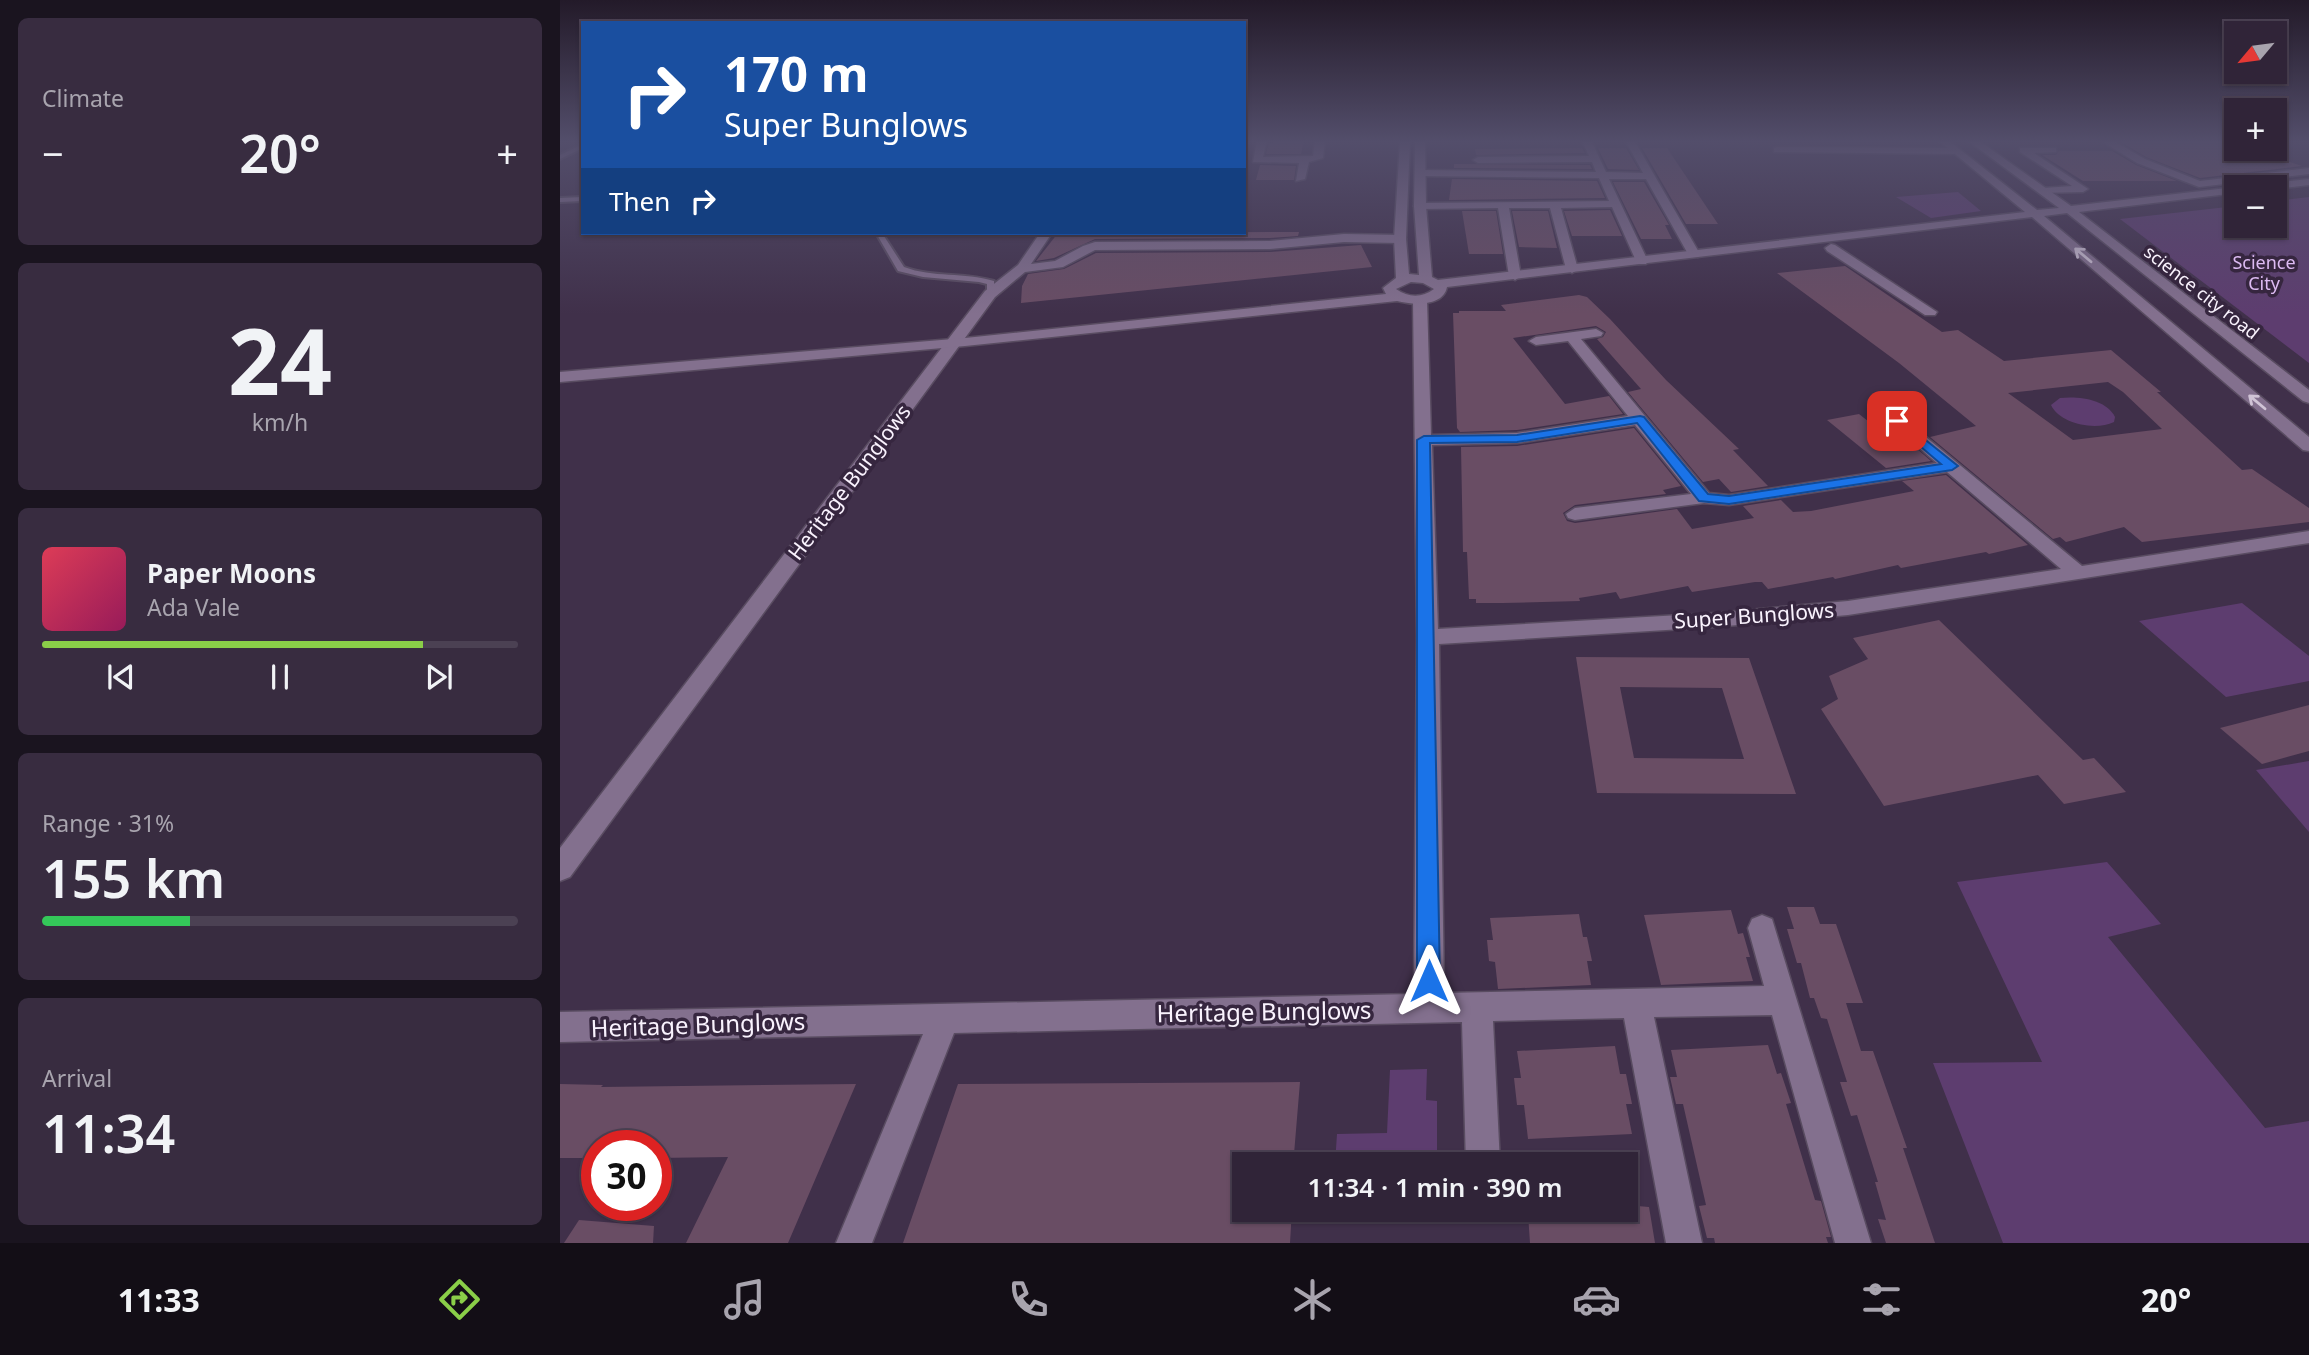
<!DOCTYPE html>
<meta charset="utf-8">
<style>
:root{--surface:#302438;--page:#382c40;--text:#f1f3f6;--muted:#a8a4ae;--line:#4b4153;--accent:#8ace48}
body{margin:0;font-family:"Noto Sans",sans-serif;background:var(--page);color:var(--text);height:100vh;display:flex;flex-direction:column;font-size:26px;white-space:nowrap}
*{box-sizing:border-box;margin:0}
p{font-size:23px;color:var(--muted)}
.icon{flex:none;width:38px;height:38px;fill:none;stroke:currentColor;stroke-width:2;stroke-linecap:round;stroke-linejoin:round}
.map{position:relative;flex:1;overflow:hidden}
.side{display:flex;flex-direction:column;gap:18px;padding:18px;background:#1a141f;width:560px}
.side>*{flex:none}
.hud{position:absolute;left:21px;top:21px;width:665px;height:214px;border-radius:0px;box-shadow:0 2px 5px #0004,0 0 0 2px var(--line);background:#1a4fa0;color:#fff;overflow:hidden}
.needle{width:46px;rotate:241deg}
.controls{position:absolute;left:1664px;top:21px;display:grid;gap:14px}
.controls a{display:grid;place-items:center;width:63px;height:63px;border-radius:0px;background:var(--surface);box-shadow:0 2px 5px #0004,0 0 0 2px var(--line);font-size:35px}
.speed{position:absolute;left:21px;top:1130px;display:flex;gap:14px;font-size:35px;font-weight:700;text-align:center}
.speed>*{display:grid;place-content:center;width:91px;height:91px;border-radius:50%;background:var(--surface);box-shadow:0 2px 5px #0004,0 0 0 2px var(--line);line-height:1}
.speed .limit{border:10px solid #d22;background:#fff;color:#111}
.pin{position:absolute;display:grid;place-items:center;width:60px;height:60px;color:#fff;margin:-30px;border-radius:14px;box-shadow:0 4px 10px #0006}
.me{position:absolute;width:77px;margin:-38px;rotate:0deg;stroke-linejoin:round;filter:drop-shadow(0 0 5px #0008)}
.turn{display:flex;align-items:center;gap:24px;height:147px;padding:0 28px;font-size:32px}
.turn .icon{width:91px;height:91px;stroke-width:2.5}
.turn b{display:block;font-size:49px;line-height:60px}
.then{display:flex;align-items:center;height:66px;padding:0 28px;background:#0003;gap:14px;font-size:26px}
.big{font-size:52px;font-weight:600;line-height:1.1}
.side .widget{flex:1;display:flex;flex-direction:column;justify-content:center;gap:10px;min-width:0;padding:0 24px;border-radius:10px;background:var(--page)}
.side .dial{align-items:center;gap:0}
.dial b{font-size:91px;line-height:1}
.song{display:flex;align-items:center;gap:21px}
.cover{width:84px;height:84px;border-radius:10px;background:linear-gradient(135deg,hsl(350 70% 55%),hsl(330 70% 35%))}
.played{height:7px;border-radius:4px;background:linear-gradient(90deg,var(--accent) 80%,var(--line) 80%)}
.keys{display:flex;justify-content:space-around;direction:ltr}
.heat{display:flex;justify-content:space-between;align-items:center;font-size:38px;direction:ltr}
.charge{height:10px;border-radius:5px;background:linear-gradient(90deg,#34c759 31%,var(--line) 0)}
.trip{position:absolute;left:672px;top:1152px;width:406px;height:70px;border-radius:0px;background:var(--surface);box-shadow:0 2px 5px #0004,0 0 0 2px var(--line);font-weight:600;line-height:70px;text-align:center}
.tabs{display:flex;height:112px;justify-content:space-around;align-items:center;background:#130e16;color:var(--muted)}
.tabs .icon{width:49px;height:49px}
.tabs .active{color:var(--accent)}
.tabs b{font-size:32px;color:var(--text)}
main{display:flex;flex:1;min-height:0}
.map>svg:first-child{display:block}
</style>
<main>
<section class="side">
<div class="widget"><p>Climate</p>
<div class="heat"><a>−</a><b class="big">20°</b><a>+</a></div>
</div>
<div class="widget dial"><b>24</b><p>km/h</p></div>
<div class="widget">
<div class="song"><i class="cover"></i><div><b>Paper Moons</b><p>Ada Vale</p></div></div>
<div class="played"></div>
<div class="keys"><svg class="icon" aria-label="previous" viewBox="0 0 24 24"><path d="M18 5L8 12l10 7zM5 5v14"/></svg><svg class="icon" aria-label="pause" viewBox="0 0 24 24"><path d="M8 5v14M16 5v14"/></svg><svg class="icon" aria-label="next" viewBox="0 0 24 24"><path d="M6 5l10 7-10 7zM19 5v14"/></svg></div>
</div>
<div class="widget"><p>Range · 31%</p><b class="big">155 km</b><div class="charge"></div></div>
<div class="widget"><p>Arrival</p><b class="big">11:34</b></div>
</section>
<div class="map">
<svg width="1749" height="1243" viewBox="0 0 1749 1243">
<rect width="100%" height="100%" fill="#40304a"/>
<g fill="#5d3d6f">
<polygon points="1398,192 1421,211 1371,218 1336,197"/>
<polygon points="1749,197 1749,363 1560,219 1676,206 1676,226 1715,226 1715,201"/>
<path d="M1500,398c19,-2 46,1 55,19l-1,5c-19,9 -54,2 -63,-17z"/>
<polygon points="1682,603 1749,656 1749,681 1666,697 1579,621"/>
<polygon points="1749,761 1749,832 1696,770"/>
<polygon points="1547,862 1601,924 1548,937 1705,1128 1749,1121 1749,1243 1443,1243 1373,1063 1482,1062 1397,882"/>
<polygon points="867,1069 866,1100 877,1101 877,1164 775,1164 777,1134 827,1133 830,1070"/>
<polygon points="772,1209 878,1209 878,1221 771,1222"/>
</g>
<g fill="#694d64" fill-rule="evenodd">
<polygon points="713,140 744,140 741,154 706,154 709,143 713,143"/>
<polygon points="1558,140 1666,140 1676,145 1676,149 1694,150 1742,166 1640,178 1586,157"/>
<polygon points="1018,148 1022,148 1025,153 916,155 915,149"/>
<polygon points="1038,148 1066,148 1079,170 1048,169"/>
<polygon points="1082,148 1107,148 1158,224 1126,224"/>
<polygon points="1499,151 1552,151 1576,165 1617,181 1523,181 1482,155 1496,155"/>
<polygon points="894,164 1030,165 1032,169 894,168"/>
<polygon points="700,165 736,166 734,180 696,180"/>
<polygon points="892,179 1037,181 1045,198 889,200"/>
<polygon points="1053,182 1084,182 1109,225 1105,225 1112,239 1081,239"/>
<polygon points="1050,210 1062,236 1012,236 1004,211"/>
<polygon points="902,211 936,211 943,254 909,254"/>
<polygon points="952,211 988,211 997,248 959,247"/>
<polygon points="739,232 738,236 710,238 535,239 494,258 476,261 498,233"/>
<polygon points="801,245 812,267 461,303 462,286 468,274 504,269 536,253 710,252"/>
<path d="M1285,266l97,66 16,-2 46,31 107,-11 50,42h-4l85,78 10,-1 57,39v14l-167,20 -18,-15 -58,15 -6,-5 -7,2 -123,-102 46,-11 -77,-63 -122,-90zM1548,382l15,10 39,37 -89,11 -65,-47z"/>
<polygon points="1019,295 1027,297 1050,319 1106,380 1179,449 1173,450 1208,486 1171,492 1159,479 1143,482 1068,392 1081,389 1037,339 1043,337 1046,332 1036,326 953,338 1005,404 1049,396 1063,414 957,430 900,432 897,428 893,313 899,313 899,311 946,311 941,305"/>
<polygon points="1299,414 1337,444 1348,441 1371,461 1326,468 1267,420"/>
<polygon points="1074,428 1121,486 1103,490 1106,494 1015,505 1003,513 1007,521 1015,523 1117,509 1132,529 1194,518 1183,506 1221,500 1233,512 1251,511 1354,491 1342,481 1386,475 1468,545 1429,554 1426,552 1341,568 1338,565 1275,579 1273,577 1208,589 1202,582 1195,582 1132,592 1128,586 1060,599 1056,592 1019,598 1020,601 942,603 916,603 916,599 909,599 907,552 903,552 901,447 957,446"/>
<polygon points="1379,620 1523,760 1534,758 1566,792 1504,804 1478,775 1324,806 1261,709 1278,699 1269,676 1308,659 1293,638"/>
<path d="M1016,657l173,1 47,136 -199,-1zM1060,687l102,1 22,71 -110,-1z"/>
<polygon points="1749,705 1749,751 1702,764 1660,728"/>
<polygon points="1227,907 1254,907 1260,924 1276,924 1303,1003 1286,1003 1301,1051 1313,1051 1347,1148 1343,1148 1375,1243 1326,1243 1318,1219 1326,1220 1315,1182 1318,1182 1297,1115 1291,1116 1280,1082 1287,1082 1267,1019 1261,1018 1254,998 1250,998 1241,963 1237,963 1227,929 1234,929"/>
<polygon points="1171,910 1178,934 1183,933 1190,957 1186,957 1193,981 1101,985 1084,915"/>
<polygon points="1019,914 1023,937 1027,937 1032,961 1027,961 1031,985 938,989 935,962 929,961 927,940 933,940 930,918"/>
<polygon points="1208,1045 1217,1074 1221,1073 1231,1103 1226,1104 1255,1200 1261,1201 1271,1237 1266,1237 1268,1243 1155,1243 1154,1238 1147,1238 1139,1206 1146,1205 1123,1104 1116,1104 1110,1077 1117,1077 1111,1050"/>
<polygon points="1055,1046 1060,1074 1066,1074 1072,1104 1066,1104 1072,1134 968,1139 964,1105 957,1105 954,1078 961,1078 957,1051"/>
<polygon points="740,1082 734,1154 684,1154 684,1209 732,1209 730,1243 343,1243 398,1084"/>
<polygon points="0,1084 43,1085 41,1087 296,1084 228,1243 126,1243 168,1157 96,1158 96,1146 37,1146 37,1158 0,1158"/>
<polygon points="1066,1205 1089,1207 1095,1243 970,1243 968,1214 976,1213 975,1209 1066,1209"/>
<polygon points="19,1220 94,1226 93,1243 4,1243"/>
</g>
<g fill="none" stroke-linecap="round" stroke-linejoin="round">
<g stroke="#594c61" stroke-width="4">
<g id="lane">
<polygon points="23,144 23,148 0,159 0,155"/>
<polygon points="23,197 23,201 0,202 0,198"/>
<path d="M316,233h6l22,34c29,11 60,5 90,14v13l-7,2v-12l-8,-2 -56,-5 -25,-6z"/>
</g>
</g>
<g stroke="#594c61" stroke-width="3">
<g id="street">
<polygon points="697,140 707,140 703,157 753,156 755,140 765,140 763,158 749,162 745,179 736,181 739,163 693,162"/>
<polygon points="1031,140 1046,172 1083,173 1065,140 1074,140 1140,254 1138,257 1128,254 1086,179 1049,179 1088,261 1086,264 1078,264 1076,261 1052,207 1001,208 1018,269 1012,273 1006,269 990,208 949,208 961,276 955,280 949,276 938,208 860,209 854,206 860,203 1049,201 1039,178 860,176 855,173 860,170 1036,172 1032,162 918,163 913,160 918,157 1029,156 1022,141"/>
<polygon points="1540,140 1552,140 1585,159 1640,181 1749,168 1749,174 1639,187 1577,163"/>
<polygon points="1217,147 1395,148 1400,151 1395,154 1214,152 1214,148"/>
<polygon points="1460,148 1496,148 1496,152 1474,153 1528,189 1523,192 1479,193 1479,189 1483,188 1512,186 1460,152"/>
<polygon points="480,233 492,233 471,264 495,261 523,246 535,242 710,241 784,234 840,235 846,239 840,243 784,242 710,249 535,250 503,267 465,272 435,297 10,877 0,881 0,848 425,291 458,265"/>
<polygon points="1271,244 1275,245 1377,312 1375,315 1365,315 1267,251 1265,248"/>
<path d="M860,296l7,4 4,135 86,-2 111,-17 -60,-75 -32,4 -7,-4 7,-4 60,-8 7,4 -2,3 -20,3 128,154 20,2 208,-32 -46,-39 -2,-3 2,-3h12l179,148 227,-35v12l-461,72 -133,12 -276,17 5,349 320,-7 -16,-58 4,-9 10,-4 10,4 99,324h-36l-63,-228 -118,2 48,226h-36l-42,-225 -131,3 7,143h-34l-4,-142 -508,11 -82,210h-36l87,-209 -363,8v-30l854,-18 3,-357 -4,-337zM1075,425l56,69 -116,14 -9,6 2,4 7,2 129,-17 25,2 218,-33 114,97 -213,32 -133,12 -277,16 -6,-184 85,-2z"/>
</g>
</g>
<g stroke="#594c61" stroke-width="3">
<g id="secondary">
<path d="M840,140h10l-4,99 3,35 10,1 -5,-69 1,-66h10l1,66 6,71 6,3 587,-68 -87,-72h10l89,70 22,-2 -92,-68h11l93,66 165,-19h2l-2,6 -157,19 230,178v13l-6,-2 -236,-188 -23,3 265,221v14l-6,-1 -271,-233 -585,70c-4,20 -34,18 -50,14l-432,45 -405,36v-10l405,-34 421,-44 -3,-6 13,-10 -2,-39zM851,282l12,1 11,6c-12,9 -25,9 -38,0z"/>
<polygon points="1749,179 1749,185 1715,189 1699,187 1704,184"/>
</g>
</g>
<use href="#lane" fill="#83708e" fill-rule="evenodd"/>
<use href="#street" fill="#83708e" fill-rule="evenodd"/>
<use href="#secondary" fill="#83708e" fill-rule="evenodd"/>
</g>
<defs><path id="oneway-shaft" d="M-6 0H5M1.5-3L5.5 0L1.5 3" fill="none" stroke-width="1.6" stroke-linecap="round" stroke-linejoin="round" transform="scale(1.75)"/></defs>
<g stroke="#d0c4d6">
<use href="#oneway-shaft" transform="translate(1523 255) rotate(-140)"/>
<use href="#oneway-shaft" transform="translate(1697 402) rotate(-140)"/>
</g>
<linearGradient id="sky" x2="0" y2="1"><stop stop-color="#231a29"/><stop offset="0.45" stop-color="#534e6b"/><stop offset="1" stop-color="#534e6b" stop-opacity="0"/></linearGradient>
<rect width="1749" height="314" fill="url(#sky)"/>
<polygon fill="#1a73e8" stroke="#114b97" stroke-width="2" points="1080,416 1084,417 1148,494 1169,496 1381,464 1333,423 1333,418 1337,417 1398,466 1392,470 1169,504 1139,501 1077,423 957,442 870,443 880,981 877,989 869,992 861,989 857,981 857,440 864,436 957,435"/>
<g text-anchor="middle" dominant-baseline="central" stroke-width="7" stroke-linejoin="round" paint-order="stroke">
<g font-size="18" fill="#ddbbf3" stroke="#36263f">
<text x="1704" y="262">Science<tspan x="1704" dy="21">City</tspan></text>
</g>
<g font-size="18" fill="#f9f2fd" stroke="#36263f">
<text transform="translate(1642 292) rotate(38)">science city road</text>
</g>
<g font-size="21" fill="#f9f2fd" stroke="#36263f">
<text transform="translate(289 482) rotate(-53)">Heritage Bunglows</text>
<text transform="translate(1194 615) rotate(-4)">Super Bunglows</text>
</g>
<g font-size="24" fill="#f9f2fd" stroke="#36263f">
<text transform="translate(704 1011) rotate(-1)">Heritage Bunglows</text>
<text transform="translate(138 1024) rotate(-2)">Heritage Bunglows</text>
</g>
</g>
</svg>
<div class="controls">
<a><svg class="needle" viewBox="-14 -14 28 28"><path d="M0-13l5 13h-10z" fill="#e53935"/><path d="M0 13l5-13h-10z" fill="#a8a4ae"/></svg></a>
<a>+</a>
<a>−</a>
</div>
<div class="speed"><div class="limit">30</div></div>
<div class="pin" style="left:1337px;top:421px;background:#d93025"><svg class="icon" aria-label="arrive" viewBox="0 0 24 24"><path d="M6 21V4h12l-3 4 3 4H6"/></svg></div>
<svg class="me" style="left:869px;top:981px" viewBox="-20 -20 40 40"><path d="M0-17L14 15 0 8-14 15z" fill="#1a73e8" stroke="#fff" stroke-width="4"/></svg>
<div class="trip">11:34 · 1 min · 390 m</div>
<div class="hud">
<div class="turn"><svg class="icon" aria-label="right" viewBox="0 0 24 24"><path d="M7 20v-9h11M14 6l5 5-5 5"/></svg><div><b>170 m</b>Super Bunglows</div></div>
<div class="then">Then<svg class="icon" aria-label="right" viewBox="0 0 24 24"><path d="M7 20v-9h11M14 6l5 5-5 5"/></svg></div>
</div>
</div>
</main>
<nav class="tabs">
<b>11:33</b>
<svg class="icon active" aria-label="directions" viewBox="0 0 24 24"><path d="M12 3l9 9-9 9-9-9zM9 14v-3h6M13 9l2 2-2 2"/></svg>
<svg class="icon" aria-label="music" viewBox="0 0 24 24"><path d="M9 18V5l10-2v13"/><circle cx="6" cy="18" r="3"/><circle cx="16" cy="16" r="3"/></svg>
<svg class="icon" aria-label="phone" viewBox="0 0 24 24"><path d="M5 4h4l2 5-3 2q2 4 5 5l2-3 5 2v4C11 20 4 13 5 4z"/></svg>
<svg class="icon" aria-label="climate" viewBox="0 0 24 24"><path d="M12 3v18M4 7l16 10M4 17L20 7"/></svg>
<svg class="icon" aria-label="car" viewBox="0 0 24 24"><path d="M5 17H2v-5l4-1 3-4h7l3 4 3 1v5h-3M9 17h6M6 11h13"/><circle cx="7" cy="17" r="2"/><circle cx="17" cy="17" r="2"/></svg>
<svg class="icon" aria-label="filters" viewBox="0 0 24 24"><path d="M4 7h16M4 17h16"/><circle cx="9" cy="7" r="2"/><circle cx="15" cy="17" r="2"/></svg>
<b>20°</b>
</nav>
